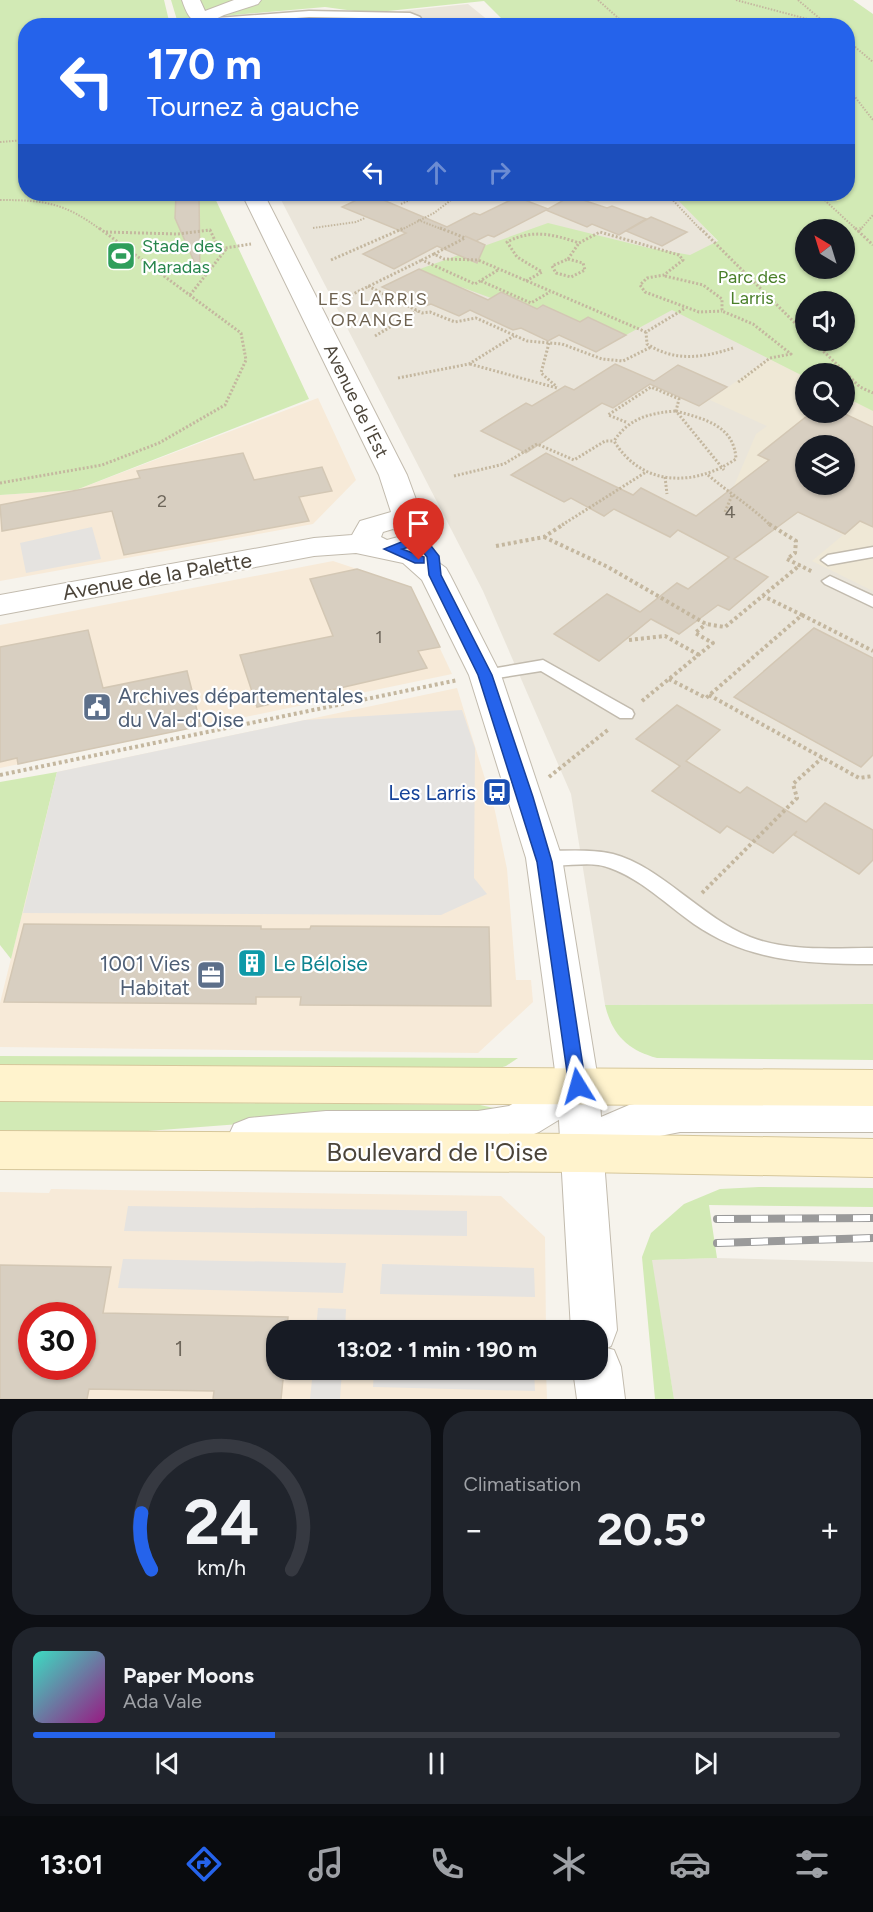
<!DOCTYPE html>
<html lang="fr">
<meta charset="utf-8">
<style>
:root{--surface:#171b24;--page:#20242c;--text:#f1f3f6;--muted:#9ea1a6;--line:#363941;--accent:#2563eb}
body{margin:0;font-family:Figtree,sans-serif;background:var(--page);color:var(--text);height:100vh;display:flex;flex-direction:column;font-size:22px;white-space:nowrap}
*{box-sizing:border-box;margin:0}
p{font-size:20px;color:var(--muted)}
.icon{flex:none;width:33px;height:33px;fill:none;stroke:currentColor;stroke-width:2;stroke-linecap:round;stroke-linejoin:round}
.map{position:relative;height:1399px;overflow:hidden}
.drawer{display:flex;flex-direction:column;gap:12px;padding:12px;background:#0d0f14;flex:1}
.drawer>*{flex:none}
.banner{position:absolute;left:18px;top:18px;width:837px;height:183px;border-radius:24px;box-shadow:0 2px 4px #0004;background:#2563eb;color:#fff;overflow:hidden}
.needle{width:39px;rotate:322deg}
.controls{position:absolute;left:795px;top:219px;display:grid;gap:12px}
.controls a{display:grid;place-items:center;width:60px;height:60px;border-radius:50%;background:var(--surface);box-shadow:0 2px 4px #0004;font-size:30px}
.speed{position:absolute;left:18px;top:1302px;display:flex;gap:12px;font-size:30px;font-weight:700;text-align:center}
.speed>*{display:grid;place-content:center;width:78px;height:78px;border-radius:50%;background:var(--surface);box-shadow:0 2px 4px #0004;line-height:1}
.speed .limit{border:9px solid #d22;background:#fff;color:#111}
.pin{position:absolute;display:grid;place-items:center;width:51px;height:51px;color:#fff;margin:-62px -26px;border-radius:50% 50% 50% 0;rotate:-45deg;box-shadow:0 0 6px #0007}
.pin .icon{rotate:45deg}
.me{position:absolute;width:66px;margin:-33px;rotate:352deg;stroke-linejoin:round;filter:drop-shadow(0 0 4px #0008)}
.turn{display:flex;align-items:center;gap:21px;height:126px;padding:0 30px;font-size:27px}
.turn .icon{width:78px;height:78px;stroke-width:2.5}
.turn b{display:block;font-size:42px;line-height:51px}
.lanes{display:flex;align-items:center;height:57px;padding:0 30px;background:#0003;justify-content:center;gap:30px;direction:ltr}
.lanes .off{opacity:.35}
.big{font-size:45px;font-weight:700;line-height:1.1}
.drawer .tile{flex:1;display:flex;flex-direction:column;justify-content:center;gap:9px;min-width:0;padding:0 21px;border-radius:24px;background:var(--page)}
.drawer .dial{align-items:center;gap:0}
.dial svg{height:156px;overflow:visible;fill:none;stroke:var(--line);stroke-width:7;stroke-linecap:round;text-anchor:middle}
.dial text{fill:var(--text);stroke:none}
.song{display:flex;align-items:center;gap:18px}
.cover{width:72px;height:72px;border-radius:9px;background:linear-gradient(135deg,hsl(170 70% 55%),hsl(310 70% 35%))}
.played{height:6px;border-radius:3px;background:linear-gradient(90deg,var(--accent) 30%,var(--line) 30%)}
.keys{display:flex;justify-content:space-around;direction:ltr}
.heat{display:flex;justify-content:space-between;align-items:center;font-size:33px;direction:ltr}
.drawer .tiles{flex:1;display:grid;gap:12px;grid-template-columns:1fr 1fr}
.tile:last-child{grid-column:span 2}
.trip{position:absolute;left:266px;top:1320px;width:342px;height:60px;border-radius:24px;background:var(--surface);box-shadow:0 2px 4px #0004;font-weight:700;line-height:60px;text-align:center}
.tabs{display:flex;height:96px;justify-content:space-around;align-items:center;background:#090b0e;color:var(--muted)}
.tabs .icon{width:42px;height:42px}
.tabs .active{color:var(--accent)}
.tabs b{font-size:27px;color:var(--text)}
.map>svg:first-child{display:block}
</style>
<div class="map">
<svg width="873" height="1399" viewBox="0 0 873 1399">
<rect width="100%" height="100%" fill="#f6f3ec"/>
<g fill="#eae5da" fill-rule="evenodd">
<polygon points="468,4 494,25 215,26 213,20 312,10 373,14"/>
<path d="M278,194h396l128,139 4,7 67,55v609l-268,1 -34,-211 -88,-203zM806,374h38v38h-38zM806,446h38v38h-38z"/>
<polygon points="717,1258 873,1262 873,1399 674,1399 651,1260"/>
</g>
<g fill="#f7ead8" fill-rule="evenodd">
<polygon points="318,398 356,480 313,524 0,581 0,495 76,490"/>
<polygon points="333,561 411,587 452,674 0,768 0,625"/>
<polygon points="457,688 495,811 507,869 516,980 531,980 533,1002 478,1053 0,1047 0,1003 57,772"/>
<path d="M51,1189l450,7 44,41 1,93h-270v40h270l1,29h-547v-207l49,1zM32,1316h50v50h-50z"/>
</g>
<path fill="#efe8d6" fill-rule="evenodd" d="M817,350l-11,24v38h38l1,-34 28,12v201l-61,-30 31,-26 -30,-16 13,-10 -57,2 -35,-25 22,-52 11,-8 -57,-26 58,-41zM806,446h38v38h-38z"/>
<g fill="#d2eab5" fill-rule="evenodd">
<polygon points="0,0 164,0 170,25 26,26 26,194 213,194 309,399 76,490 0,495"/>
<path d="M171,0h682l20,14v397l-28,-14 -1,-23h-38l-1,3 -133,-67 -46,25 -38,-17 -11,6 -34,-19 -9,5 -32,-18 -11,6 -38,-14 -6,3 -30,-17 131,-47 101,25 41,7 28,-14 -46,-47h176v-168l-340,-1 -24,-24 -115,12 -44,-6 -148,13zM806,230h38v38h-38zM806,302h38v38h-38z"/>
<polygon points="57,772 11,959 0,945 0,782"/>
<path d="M873,1004v56l-216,-2c-30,-8 -45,-24 -52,-53z"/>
<polygon points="0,1056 518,1058 506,1066 496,1069 0,1066"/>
<polygon points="0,1101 480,1105 508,1111 240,1124 108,1134 0,1133"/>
<polygon points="759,1187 873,1188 873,1207 709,1205 717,1258 652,1260 674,1399 655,1399 642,1257 651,1233 684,1204 720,1189"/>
</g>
<g fill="#e5e3e0">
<polygon points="92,527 101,559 26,573 20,543"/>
<polygon points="462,710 475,748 474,878 487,894 441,915 23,913 57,772 305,720"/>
<polygon points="128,1206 467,1211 467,1236 124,1231"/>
<polygon points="123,1259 346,1263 343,1293 118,1288"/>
<polygon points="382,1264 534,1268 535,1297 380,1294"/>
<polygon points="318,1308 346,1309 345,1330 316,1330"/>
<polygon points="376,1326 533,1330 376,1330"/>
<polygon points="313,1370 342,1370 340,1399 310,1399"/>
<polygon points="374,1370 534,1370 535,1391 373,1387"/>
</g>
<g fill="#d8cfc1" stroke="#d3c7b4" stroke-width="1.5" fill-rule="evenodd">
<polygon points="176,194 199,194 200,275 175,218"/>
<polygon points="369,194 447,227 474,213 480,215 517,197 548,209 571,196 607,208 612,206 646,219 619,235 592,224 587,227 546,210 494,237 488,235 476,241 465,236 485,245 477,263 437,246 394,269 363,254 406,233 342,207"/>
<polygon points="651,217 687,232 662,246 626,231"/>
<polygon points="419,269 488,300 501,292 537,309 543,305 580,322 588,317 626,335 596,352 559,335 548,341 521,328 513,330 470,310 459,316 431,304 425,306 382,287"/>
<polygon points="615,364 654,381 678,365 727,387 699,406 650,384 613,408 602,403 526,453 481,431 526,403 532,406 565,386 574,390"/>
<path d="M812,412l19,4 10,-4 32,15v100l-13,-6 -15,13 -47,-22 -64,47 34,18 -39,33 -11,-5 -39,29 -28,-15 -52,42 -45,-27 53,-40 33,18 37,-29 11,6 41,-32 -51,-27 -8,7 -56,-28 -10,7 -33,-18 -7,4 -53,-27 35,-22 87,42 8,-7 55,28 73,-56 -11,-5zM806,446h38v38h-38z"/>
<polygon points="243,453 254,480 322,467 332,491 299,497 309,521 124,555 112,511 2,531 0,505 140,478 137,471"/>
<polygon points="357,569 411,587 440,647 418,651 427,668 257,707 240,655 333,636 310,579"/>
<polygon points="814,628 873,658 873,755 861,767 734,697"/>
<polygon points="88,630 103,688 187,671 201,726 18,764 17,758 0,762 0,647"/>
<polygon points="677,705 720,730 686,761 740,793 747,787 806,822 825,803 873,830 873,860 859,874 794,835 797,831 773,853 727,826 720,833 652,791 680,766 636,739"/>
<polygon points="24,924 261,926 261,929 310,929 311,926 489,927 491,1006 300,1005 301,997 256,997 256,1004 4,1002"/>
<path d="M0,1265l111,2 -8,46 185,4 -1,13h-11v40h8l-3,29h-68l1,-8 -125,-2 -2,10h-87zM32,1316h50v50h-50z"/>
</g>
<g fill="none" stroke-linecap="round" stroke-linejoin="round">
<g stroke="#c2bbae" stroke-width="3">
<g id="service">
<polygon points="309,11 410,13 420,17 426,26 417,26 409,19 309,17 204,25 200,22 204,19"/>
<polygon points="873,547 873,557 828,565 821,560 828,555"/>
<polygon points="830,576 873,596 873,607 825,584 822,581"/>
<polygon points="543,660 632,710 634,714 632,718 620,718 541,671 485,680 477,675 485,670"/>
<path d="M544,851c23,0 47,-2 69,3 47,12 89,64 137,83 38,15 83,11 123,11v16c-65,0 -124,-2 -179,-40 -27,-19 -53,-45 -84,-56 -23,-9 -49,2 -72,-5l-3,-5 3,-5z"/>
</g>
</g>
<g stroke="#c2bbae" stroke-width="2">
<g id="minor">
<path d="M182,0h18l5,11 29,-11h27l-3,4 -34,11 -21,10c-13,-3 -17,-13 -21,-25z"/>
<path d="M242,194h22l143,281 22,60 -9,14 26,19 4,7 51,100 61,183 37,228 -6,13 -54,33 -30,12 -31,5h-152l-77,7 -15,-6 -6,-13 6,-13 15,-6 77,-7h152l31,-5 47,-28 -30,-220 -57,-183 -47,-95 -19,-17 -47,-10 -42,3 -314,59v-20l314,-57 38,-3 8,-14 31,-9 -12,-37zM393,529l5,3v5l-11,3 -6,-3 2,-5z"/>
</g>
</g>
<g stroke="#c2bbae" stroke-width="2">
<polygon id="tertiary" points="578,1068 593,1073 599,1086 601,1117 629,1105 680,1096 873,1096 873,1132 680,1132 635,1141 604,1160 617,1330 611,1346 607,1348 614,1350 621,1367 625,1399 577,1399 573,1370 597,1370 597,1330 571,1330 557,1086 563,1073"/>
</g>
<g stroke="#d6c79b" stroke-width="2">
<g id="secondary">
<polygon points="0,1065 873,1070 873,1106 0,1101"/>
<polygon points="0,1131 581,1134 873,1139 873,1177 581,1172 0,1169"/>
</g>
</g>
<g stroke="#c4b79f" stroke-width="2" stroke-dasharray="1.5 1.5" stroke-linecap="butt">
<polyline points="598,0 627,26"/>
<polyline points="736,0 826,24 755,26"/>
<polyline points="798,0 825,23"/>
<polyline points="848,41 873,62"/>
<polyline points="848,88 873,120"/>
<polyline points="0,142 26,140"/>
<polyline points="667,194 701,230"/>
<polyline points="818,194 857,230"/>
<path d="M0,200c45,0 65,3 101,30"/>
<polyline points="39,200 80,194"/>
<polyline points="401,204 423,194"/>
<polyline points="418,220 444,230"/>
<polyline points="313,228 356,222 365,218"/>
<polyline points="401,230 434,213 459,194"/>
<polyline points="860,230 873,215"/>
</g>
<g stroke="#c4b79f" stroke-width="3" stroke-dasharray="2 2" stroke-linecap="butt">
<polyline points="440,228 465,238 434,254 444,259 478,260 646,332"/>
<polyline points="700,228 806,334"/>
<polyline points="855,228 873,245"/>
<polyline points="106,232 178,234 210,230 219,249 251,244"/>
<polyline points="858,232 861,228"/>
<polyline points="434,254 422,260 475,284 498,270"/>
<polygon points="568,259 583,263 585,270 571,277 556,273 552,266"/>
<polyline points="568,259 579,243"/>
<polyline points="331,260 404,228"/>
<polyline points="665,276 703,285 722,299 722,311 753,324 791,354 770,358 737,383"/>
<polyline points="481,281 531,303 550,292"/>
<path d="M526,281l16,-9 -25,-15 -10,-15c25,-13 46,-8 72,1l21,-11 79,23 4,5 -19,15 -17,3 -7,7 5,7 54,20 23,-1"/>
<polyline points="368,286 422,313 430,312 455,322 476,318 527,341 562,344 602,359 623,361 651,347"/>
<polyline points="190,295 227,248"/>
<polyline points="351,295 422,260"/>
<path d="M684,309l-38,23 1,12c28,18 56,14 86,4"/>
<polyline points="375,336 417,311"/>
<polyline points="812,340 860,387 873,393"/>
<polyline points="549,343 541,373 557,387"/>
<polyline points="470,364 557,388"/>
<polyline points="398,378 469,364 514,336"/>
<path d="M676,411c28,8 58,14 60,48 -42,28 -94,28 -122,-18 15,-23 36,-28 62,-30z"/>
<polyline points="626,422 608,415 651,387 679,399 676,411 724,470"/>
<path d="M708,475c21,18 43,31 62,50"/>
<polyline points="454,476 504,464 537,444 574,460 605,441 614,441"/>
<polyline points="665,477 667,494"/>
<polyline points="0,483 102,465 159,443 225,405 246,360 241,333 99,228"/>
<polyline points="725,512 732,495"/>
<polyline points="562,525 646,472"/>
</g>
<g stroke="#c4b79f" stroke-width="4" stroke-dasharray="3 3" stroke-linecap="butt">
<polyline points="769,524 796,541 795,553 787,559 813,572"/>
<polyline points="544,537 608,567 706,624 725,627 800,565"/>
<polyline points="496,546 544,537 564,524"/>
<polyline points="802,615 873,651"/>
<polyline points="629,640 665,636 699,655"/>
<polyline points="669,679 706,698 802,615 763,596"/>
<polyline points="709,695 859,778 873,776"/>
<polyline points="642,701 713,643 695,633 706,624"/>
<polyline points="0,775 458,680"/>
<polyline points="549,777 609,729"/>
<polyline points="702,893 797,798 793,784 822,758"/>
</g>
<use href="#service" fill="#fff" fill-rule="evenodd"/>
<use href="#minor" fill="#fff" fill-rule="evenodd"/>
<use href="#tertiary" fill="#fff" fill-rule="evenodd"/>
<use href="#secondary" fill="#fff3cd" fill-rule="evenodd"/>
<g stroke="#9a9a9a" stroke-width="8">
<g id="rail">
<polyline points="717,1219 873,1218"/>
<polyline points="717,1243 873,1238"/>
</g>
</g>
<use href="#rail" stroke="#fff" stroke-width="6" stroke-dasharray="17" stroke-linecap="butt"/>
</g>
<polygon fill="#2563eb" stroke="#184099" stroke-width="1.5" points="413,527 417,528 439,556 441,575 492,675 533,797 552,862 586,1086 584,1092 578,1094 571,1092 569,1086 537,862 478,675 429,575 427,557 415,542 413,546 402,549 424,557 424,563 415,563 384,549 404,541 409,528"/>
<defs>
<g id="stadium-square" transform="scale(1.5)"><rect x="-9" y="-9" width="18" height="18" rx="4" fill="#2e9e5b" stroke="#fff"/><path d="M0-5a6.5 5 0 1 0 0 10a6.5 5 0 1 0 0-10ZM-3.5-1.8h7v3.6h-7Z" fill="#fff"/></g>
<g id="civic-square" transform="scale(1.5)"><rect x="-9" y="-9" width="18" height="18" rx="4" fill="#5c6f8a" stroke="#fff"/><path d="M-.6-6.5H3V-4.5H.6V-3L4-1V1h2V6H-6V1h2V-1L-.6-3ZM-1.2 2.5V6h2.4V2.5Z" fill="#fff"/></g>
<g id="bus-square" transform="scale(1.5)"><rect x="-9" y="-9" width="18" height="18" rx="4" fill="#1a4fb4" stroke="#fff"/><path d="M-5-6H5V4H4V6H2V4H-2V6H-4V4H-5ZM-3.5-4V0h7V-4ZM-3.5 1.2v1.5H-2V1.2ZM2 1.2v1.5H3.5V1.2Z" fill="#fff"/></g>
<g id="building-square" transform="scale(1.5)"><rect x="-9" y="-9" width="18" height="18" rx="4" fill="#0f9aa8" stroke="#fff"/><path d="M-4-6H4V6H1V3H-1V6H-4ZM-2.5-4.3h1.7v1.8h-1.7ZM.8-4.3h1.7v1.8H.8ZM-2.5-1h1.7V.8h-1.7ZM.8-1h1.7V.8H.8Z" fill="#fff"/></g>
<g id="office-square" transform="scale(1.5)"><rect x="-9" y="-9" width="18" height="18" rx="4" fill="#5c6f8a" stroke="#fff"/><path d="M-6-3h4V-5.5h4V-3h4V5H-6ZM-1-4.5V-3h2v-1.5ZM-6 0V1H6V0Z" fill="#fff"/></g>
</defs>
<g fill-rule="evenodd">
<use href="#stadium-square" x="121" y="256"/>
<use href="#civic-square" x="97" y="707"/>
<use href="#bus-square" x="497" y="792"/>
<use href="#building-square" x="252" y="963"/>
<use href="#office-square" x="211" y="975"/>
</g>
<g text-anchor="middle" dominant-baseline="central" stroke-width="4.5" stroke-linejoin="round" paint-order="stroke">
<g font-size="18" fill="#27864d" stroke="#fff" text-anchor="start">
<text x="142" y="246">Stade des<tspan x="142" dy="21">Maradas</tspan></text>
</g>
<g font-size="18" fill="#4a7f2a" stroke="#fff">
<text x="752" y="277">Parc des<tspan x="752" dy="21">Larris</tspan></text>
</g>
<g font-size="18" letter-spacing="1.5" fill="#6e6250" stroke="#fff">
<text x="373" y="299">LES LARRIS<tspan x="373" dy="21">ORANGE</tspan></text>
</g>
<g font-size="18" fill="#4b4439" stroke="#fff">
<text transform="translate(356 401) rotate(64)">Avenue de l'Est</text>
</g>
<g font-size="18" fill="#6e675b">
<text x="162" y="501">2</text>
<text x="730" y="512">4</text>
<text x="379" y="637">1</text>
</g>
<g font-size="21" fill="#4b4439" stroke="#fff">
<text transform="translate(157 576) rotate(-10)">Avenue de la Palette</text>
</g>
<g font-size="21" fill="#4e5e75" stroke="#fff" text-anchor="start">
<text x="118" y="695">Archives départementales<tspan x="118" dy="24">du Val-d'Oise</tspan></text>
<text x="190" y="963" text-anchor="end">1001 Vies<tspan x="190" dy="24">Habitat</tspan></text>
</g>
<g font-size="21" fill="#164399" stroke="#fff" text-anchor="end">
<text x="476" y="792">Les Larris</text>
</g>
<g font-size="21" fill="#0d838f" stroke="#fff" text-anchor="start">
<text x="273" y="963">Le Béloise</text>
</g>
<g font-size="21" fill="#6e675b">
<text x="179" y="1348">1</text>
</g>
<g font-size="26" fill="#4b4439" stroke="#fff">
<text x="437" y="1152">Boulevard de l'Oise</text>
</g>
</g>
</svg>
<div class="controls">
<a><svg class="needle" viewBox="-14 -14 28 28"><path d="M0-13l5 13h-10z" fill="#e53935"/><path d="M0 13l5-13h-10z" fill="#9ea1a6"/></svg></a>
<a><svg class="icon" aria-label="sound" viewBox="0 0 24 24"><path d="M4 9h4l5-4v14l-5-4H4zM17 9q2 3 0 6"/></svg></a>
<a><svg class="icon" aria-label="search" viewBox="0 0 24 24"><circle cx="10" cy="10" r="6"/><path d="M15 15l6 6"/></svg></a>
<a><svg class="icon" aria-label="layers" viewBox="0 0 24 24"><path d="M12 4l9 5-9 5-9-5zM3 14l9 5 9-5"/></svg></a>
</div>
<div class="speed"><div class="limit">30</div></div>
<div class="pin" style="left:419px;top:560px;background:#d93025"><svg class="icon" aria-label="arrive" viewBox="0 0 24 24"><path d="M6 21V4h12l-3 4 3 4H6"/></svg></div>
<svg class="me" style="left:578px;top:1086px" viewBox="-20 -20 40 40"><path d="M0-17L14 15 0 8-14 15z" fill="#2563eb" stroke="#fff" stroke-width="4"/></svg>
<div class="trip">13:02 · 1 min · 190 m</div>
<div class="banner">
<div class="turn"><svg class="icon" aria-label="left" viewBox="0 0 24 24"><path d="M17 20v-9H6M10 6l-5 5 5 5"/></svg><div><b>170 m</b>Tournez à gauche</div></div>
<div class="lanes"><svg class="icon" aria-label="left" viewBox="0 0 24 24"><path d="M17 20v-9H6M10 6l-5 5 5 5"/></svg><svg class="icon off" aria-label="ahead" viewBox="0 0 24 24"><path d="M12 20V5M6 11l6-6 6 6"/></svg><svg class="icon off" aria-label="right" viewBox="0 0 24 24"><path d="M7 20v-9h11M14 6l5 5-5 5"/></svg></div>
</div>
</div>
<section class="drawer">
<div class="tiles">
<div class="tile dial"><svg viewBox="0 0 100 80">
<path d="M14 69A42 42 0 1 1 86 69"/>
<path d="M14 69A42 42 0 0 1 9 40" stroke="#2563eb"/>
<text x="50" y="56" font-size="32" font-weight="700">24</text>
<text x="50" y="72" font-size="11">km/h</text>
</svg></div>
<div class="tile"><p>Climatisation</p>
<div class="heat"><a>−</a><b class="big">20.5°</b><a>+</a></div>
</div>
<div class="tile">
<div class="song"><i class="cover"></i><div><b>Paper Moons</b><p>Ada Vale</p></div></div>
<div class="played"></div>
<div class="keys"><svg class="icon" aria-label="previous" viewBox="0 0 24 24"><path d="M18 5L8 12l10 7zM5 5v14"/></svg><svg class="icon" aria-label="pause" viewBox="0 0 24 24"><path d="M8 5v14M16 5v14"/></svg><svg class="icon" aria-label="next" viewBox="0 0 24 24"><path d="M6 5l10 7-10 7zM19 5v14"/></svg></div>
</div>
</div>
</section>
<nav class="tabs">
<b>13:01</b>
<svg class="icon active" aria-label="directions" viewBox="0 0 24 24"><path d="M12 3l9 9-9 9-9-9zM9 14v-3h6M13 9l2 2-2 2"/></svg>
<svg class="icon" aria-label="music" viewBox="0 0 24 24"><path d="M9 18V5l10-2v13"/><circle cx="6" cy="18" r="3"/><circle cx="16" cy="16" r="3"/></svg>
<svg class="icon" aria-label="phone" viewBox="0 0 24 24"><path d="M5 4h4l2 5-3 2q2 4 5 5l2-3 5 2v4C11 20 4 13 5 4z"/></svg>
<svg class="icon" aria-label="climate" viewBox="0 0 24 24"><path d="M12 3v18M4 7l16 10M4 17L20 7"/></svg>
<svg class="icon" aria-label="car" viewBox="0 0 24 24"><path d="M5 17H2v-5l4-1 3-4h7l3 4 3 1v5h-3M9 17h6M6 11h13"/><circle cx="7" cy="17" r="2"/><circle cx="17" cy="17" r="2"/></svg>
<svg class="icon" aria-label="filters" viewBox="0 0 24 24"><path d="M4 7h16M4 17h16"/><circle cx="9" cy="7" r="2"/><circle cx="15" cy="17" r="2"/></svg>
</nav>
